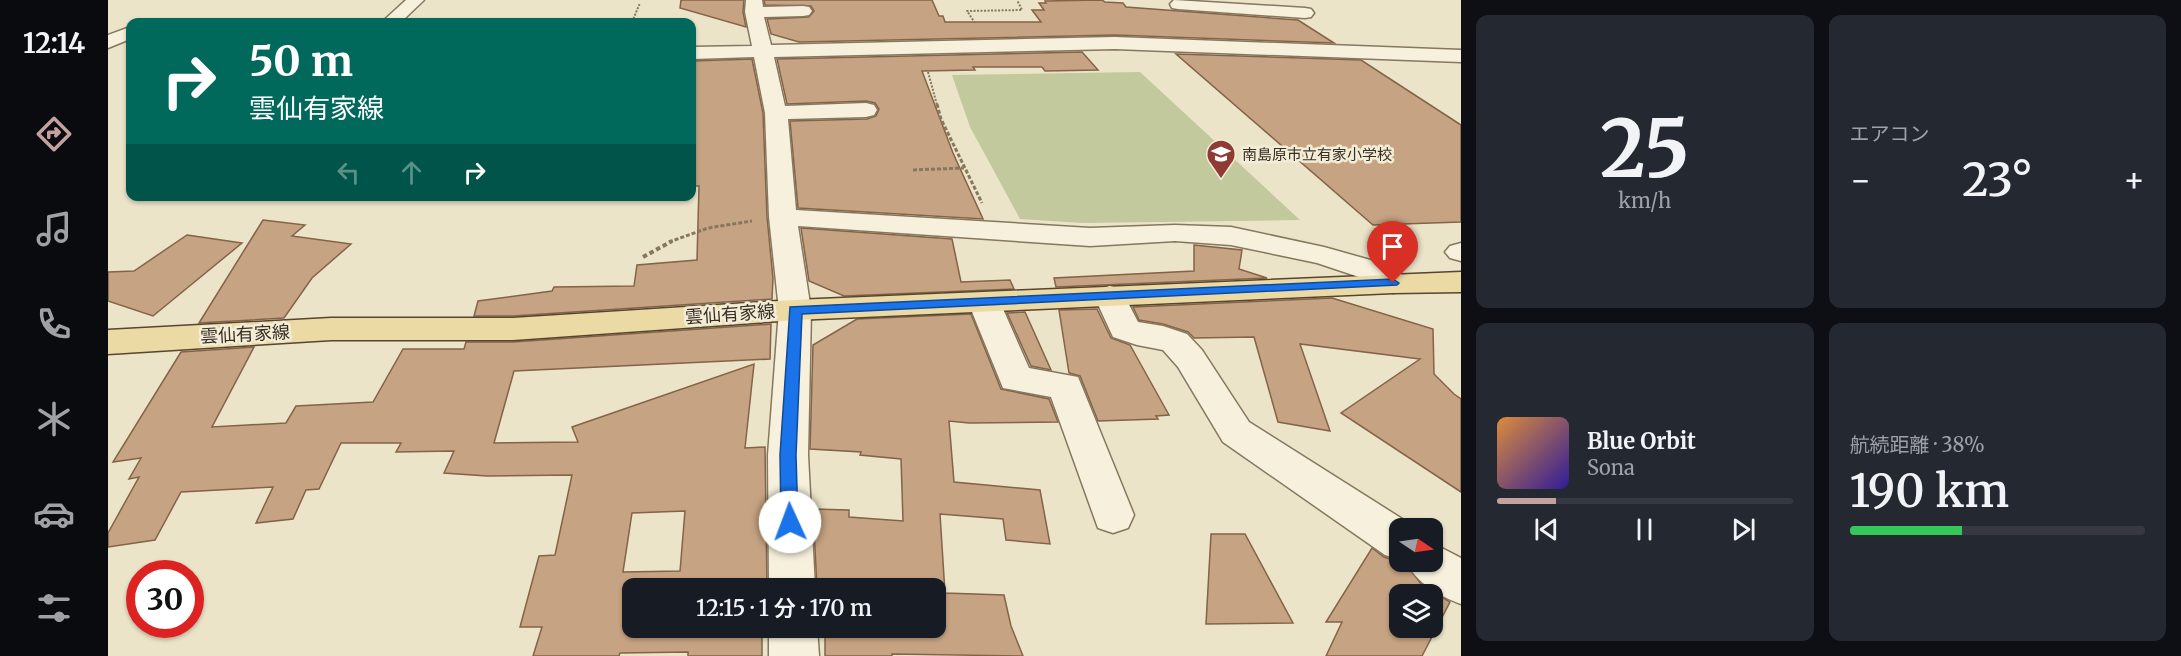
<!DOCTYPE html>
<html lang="ja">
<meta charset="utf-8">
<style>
:root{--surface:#171b24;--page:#242831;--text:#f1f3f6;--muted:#9ea1a6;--line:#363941;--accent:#c6a09f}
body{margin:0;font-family:Merriweather,"Noto Sans JP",serif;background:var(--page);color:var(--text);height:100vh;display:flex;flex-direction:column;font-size:22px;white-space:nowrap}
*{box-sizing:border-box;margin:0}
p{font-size:20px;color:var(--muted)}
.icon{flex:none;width:33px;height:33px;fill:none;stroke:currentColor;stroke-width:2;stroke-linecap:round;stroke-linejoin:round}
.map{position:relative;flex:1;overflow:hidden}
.drawer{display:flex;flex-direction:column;gap:15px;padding:15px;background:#0d0f14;width:720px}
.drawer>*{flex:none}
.banner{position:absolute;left:18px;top:18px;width:570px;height:183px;border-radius:12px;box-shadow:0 2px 4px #0004;background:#00695c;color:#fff;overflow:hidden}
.needle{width:39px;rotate:103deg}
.fabs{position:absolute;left:1281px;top:518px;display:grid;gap:12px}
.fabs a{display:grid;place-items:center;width:54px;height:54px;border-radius:12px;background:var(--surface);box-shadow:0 2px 4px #0004;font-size:30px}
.speed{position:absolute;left:18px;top:560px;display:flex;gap:12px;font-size:30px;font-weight:700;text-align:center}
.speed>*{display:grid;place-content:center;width:78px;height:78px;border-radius:50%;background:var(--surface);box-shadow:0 2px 4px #0004;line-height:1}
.speed .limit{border:9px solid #d22;background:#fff;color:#111}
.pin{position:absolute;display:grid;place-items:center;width:51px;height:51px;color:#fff;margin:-62px -26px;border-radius:50% 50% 50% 0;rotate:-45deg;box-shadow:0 0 6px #0007}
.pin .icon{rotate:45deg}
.me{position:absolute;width:66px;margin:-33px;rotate:358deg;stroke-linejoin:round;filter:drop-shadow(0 0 4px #0008)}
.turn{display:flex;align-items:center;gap:21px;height:126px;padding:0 24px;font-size:27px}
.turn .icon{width:78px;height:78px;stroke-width:2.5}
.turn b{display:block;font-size:42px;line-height:51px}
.lanes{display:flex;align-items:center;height:57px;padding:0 24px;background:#0003;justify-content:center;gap:30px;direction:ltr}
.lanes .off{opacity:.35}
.big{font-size:45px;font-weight:600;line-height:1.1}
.drawer .card{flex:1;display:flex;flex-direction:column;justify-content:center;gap:9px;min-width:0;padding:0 21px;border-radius:12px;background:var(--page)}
.drawer .dial{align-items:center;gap:0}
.dial b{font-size:78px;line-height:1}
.song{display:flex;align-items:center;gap:18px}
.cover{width:72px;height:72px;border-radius:9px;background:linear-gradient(135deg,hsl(30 70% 55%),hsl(250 70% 35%))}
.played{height:6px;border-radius:3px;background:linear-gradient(90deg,var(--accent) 20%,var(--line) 20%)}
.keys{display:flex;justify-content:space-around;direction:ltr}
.heat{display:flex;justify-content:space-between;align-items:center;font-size:33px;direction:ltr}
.charge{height:9px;border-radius:4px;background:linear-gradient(90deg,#34c759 38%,var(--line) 0)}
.drawer .tiles{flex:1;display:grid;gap:15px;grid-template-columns:repeat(2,1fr)}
.trip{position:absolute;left:514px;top:578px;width:324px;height:60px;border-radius:12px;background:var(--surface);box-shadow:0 2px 4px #0004;font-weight:600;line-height:60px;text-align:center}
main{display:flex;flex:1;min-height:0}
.dock{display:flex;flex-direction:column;width:108px;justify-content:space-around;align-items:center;background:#090b0e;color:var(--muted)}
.dock .icon{width:42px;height:42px}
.dock .current{color:var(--accent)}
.dock b{font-size:27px;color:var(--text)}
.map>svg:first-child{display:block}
</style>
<main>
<nav class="dock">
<b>12:14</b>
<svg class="icon current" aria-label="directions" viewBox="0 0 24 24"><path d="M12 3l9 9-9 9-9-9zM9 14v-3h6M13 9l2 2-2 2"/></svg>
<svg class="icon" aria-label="music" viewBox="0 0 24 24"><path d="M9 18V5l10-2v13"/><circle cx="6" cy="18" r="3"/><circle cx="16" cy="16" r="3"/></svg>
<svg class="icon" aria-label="phone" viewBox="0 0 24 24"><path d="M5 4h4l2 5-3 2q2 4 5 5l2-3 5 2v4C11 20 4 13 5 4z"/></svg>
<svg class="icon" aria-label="climate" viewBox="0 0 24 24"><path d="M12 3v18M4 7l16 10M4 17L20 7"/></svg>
<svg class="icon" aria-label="car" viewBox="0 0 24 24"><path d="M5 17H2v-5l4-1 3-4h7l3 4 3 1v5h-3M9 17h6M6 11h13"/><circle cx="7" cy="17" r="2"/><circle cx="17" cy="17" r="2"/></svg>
<svg class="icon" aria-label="filters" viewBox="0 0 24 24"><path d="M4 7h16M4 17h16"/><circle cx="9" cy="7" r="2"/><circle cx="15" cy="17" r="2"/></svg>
</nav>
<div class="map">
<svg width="1353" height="656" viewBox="0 0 1353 656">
<rect width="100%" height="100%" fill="#ebe4c9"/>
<polygon fill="#c1c99d" points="1032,72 1192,220 974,223 912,219 862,127 844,75"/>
<g fill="#c6a382" stroke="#846347" stroke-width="1.5" fill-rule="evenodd">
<polygon points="573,0 636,0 635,12 638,27 572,8"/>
<polygon points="656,0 824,0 831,16 835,16 837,22 933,22 924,10 936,10 931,3 938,3 937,1 994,0 997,2 1015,3 1018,7 1190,20 1226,43 1007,35 691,42 663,34 659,19 701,17 706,11 703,6 657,5"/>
<polygon points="974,52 990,70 937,71 934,67 865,67 867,70 814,71 845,153 875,219 690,208 682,121 759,119 768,116 771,109 767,103 758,101 679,104 669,59"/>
<polygon points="1068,54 1253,60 1353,125 1353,222 1265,225"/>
<polygon points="644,59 655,113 659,217 665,278 664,299 405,316 366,316 370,301 444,291 446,287 526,286 529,265 589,260 591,186 584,186 584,61"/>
<polygon points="155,220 197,225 184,236 243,244 204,278 176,318 91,323"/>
<polygon points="693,228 844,239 853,282 902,280 906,289 736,296 701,281"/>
<polygon points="79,235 134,243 45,316 0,301 0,272 26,271"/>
<polygon points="1086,245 1134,250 1131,269 1159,278 948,287 946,278 1086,271"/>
<polygon points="1224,298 1325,329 1326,374 1346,394 1353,399 1353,492 1233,413 1312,359 1192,344 1222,431 1170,422 1146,337 1086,338 1080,332 1055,324 1031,320 1025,307"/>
<polygon points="989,309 1003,338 1022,345 1061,415 1048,416 1050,419 990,421 972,376 961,373 951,310"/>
<polygon points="917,312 943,370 923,366 899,313"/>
<polygon points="863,314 893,389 941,399 950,422 861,423 841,421 846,482 932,490 942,544 898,540 895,519 832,514 837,593 896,595 903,626 915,656 784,654 784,656 717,656 717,627 828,627 828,588 709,588 705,509 741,510 741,517 795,521 793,459 752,455 753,452 702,449 705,345 749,319"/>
<path d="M663,324l-1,35 -256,12 -20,72 84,-1 -6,-15 182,-63 -9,84 20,-1 2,141h-134v39h129v29h-74v-4l-68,1 -1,3h-86l9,-29h-22l19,-71 16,-1 17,-80 -85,1 -43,-3 10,-22 -58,1 5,-9h-60l-22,46 -13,1 -13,29 -37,4 17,-36 -92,5 -26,48 -47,7v-14l31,-56 -10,2 12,-21 -28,4 68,-110 73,-5 -42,80 74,-4 10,-17 77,-4 30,-53h61l2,-7h47zM577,511l-5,60 -57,1 9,-59z"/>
<polygon points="1103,534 1137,534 1185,623 1098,624"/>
<path d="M1264,548l12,9 15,5 5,-1 17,23 29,18 -28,54h-96l16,-34h-16zM1292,594h32v33h-32z"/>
</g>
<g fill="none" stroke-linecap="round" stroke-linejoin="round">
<g stroke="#86775f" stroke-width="3">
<g id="minor">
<polygon points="298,0 316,0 293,22 274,22"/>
<polygon points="638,0 654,0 655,7 695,6 701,7 704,11 701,15 695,16 656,17 663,45 1007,37 1353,50 1353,62 1007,49 666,57 677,106 758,103 766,105 769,110 766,115 758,117 680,119 688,210 982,228 1067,225 1123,227 1216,247 1273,263 1296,276 1300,283 1296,290 1285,293 1274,290 1251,277 1209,263 1123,245 1067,241 982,246 690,226 703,310 700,455 707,588 661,588 660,455 671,310 661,217 657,113 646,57 584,59 584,47 644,46 637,12"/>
<polygon points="1066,0 1197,8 1203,9 1206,13 1203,17 1197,18 1070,9 1064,8 1062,4"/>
<polygon points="22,27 22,39 0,48 0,35"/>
<polygon points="1353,243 1353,261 1342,258 1337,252 1342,246"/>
<polygon points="1002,286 1013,289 1030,322 1055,326 1079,334 1094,350 1141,422 1307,527 1292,528 1292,560 1277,555 1115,442 1070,367 1055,350 1029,345 1005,337 986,296 991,289"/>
<polygon points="876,292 887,295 892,302 921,368 970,377 1026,515 1020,528 1005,533 990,528 943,397 895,388 860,302 865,295"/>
<path d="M1324,543l29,15v46c-22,-8 -45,-21 -55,-43h26z"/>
<polygon points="661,627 709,627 711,656 661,656"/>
</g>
</g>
<g stroke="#554532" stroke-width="3">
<polygon id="major" points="1353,272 1353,292 1285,293 687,320 405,340 223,340 0,354 0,330 223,318 405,318 687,300"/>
</g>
<g stroke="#86775f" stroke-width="2" stroke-dasharray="2 1.5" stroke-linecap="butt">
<polyline points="524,22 532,3"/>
<polyline points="867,23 859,11 914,10 909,0"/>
<polyline points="820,72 829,105"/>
</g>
<g stroke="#86775f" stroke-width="3" stroke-dasharray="4 2" stroke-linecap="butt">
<polyline points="829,104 833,119 874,203"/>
<polyline points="805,170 856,168"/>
<polyline points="561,242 600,228 644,221"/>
</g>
<polyline stroke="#86775f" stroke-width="4" stroke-dasharray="4.5 3" stroke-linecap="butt" points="535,257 564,241"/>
<use href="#minor" fill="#f7f0dc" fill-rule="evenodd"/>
<use href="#major" fill="#ebdaa4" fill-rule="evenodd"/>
</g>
<polygon fill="#1a73e8" stroke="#114b97" stroke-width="1.5" points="1285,279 1291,283 1289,285 694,314 688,455 690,522 688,527 682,529 675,527 673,522 672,455 682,307"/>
<defs>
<g id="school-pin" transform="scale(1.5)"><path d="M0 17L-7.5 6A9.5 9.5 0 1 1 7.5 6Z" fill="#913a34" stroke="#f3edd8"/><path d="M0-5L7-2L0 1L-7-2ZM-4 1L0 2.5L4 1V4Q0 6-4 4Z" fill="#fff"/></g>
</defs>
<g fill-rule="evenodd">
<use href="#school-pin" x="1113" y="154"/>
</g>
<g text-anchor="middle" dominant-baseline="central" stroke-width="5" stroke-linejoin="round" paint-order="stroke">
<g font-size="15" fill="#382e21" stroke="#f3edd8" text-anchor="start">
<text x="1134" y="154">南島原市立有家小学校</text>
</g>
<g font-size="18" fill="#382e21" stroke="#f3edd8">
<text transform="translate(622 314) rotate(-4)">雲仙有家線</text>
<text transform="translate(137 334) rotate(-3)">雲仙有家線</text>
</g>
</g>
</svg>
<div class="fabs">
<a><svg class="needle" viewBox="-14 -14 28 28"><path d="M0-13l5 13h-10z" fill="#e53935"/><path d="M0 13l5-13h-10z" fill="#9ea1a6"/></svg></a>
<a><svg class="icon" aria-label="layers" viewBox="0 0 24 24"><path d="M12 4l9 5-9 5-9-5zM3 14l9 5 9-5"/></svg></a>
</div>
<div class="speed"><div class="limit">30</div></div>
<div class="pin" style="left:1285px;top:283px;background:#d93025"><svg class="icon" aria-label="arrive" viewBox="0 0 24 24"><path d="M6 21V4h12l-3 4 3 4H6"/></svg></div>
<svg class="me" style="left:682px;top:522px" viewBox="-20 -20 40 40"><circle r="19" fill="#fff"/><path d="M0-13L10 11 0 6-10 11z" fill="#1a73e8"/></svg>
<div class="trip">12:15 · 1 分 · 170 m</div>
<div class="banner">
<div class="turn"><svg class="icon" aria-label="right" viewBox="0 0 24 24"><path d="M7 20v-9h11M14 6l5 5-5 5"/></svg><div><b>50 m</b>雲仙有家線</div></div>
<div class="lanes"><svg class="icon off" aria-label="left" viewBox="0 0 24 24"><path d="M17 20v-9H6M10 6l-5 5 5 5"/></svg><svg class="icon off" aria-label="ahead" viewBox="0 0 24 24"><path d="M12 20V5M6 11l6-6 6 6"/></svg><svg class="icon" aria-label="right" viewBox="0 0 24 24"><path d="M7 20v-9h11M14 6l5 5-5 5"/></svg></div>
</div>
</div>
<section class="drawer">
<div class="tiles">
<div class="card dial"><b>25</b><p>km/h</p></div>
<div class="card"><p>エアコン</p>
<div class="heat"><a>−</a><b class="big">23°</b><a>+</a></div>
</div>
<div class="card">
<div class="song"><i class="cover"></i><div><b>Blue Orbit</b><p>Sona</p></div></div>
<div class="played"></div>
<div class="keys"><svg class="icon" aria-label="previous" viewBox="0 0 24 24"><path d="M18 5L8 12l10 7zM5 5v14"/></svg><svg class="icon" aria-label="pause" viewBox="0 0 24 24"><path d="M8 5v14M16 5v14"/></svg><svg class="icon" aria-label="next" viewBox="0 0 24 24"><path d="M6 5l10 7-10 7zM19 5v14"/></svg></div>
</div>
<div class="card"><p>航続距離 · 38%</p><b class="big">190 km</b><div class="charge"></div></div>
</div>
</section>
</main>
